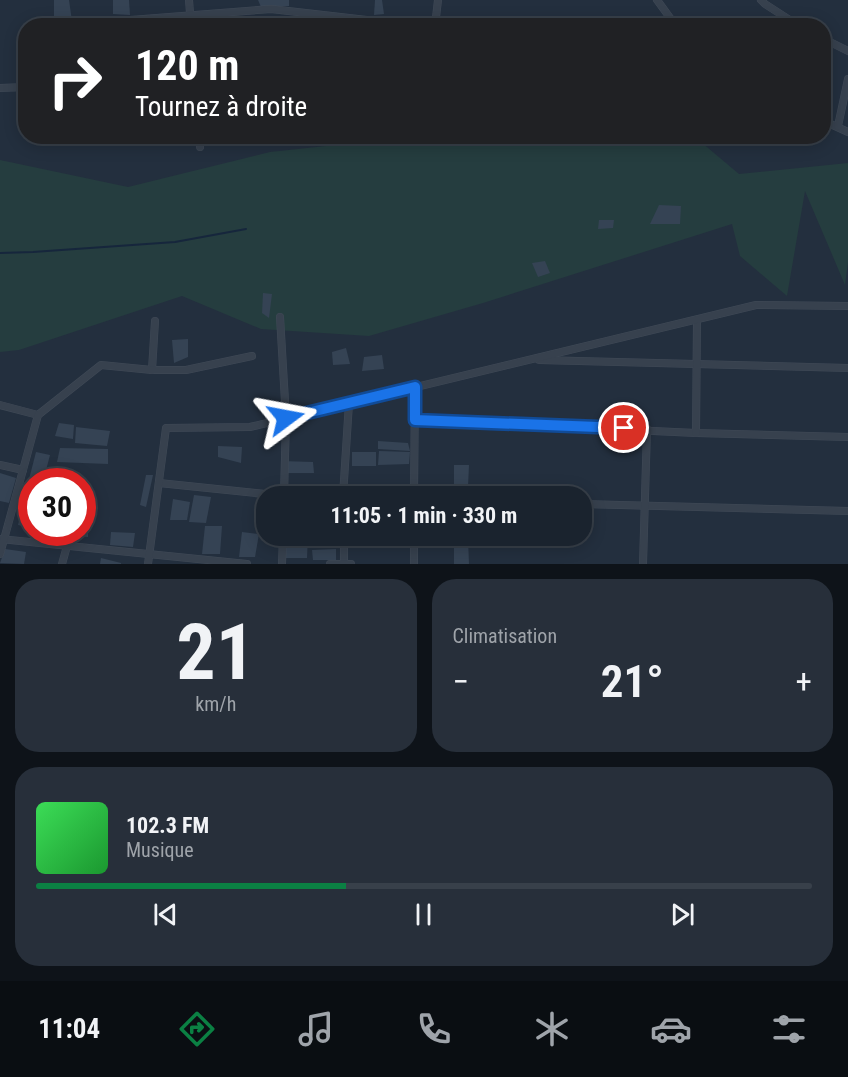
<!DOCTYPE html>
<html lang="fr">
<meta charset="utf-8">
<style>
:root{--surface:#1a232e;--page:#272f3a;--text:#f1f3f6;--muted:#9fa4aa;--line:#38404a;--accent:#0b8043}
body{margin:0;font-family:"Roboto Condensed",sans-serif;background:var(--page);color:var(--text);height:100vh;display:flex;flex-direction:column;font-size:22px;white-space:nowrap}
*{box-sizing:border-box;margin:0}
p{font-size:20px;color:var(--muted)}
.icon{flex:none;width:33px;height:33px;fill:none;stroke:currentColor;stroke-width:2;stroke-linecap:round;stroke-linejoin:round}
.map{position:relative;height:564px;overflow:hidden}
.side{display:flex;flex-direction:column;gap:15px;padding:15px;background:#0e1319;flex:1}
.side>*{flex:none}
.guide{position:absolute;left:18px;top:18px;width:813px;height:126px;border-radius:24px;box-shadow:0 3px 15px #0003,0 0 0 2px var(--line);background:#202124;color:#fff;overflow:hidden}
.speed{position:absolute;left:18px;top:468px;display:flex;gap:12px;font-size:30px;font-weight:700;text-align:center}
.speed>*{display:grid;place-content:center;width:78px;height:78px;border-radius:50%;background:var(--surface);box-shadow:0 3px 15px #0003,0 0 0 2px var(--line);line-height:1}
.speed .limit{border:9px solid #d22;background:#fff;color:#111}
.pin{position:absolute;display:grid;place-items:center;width:51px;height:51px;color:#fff;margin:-26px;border:3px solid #fff;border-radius:50%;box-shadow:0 2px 6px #0007}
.me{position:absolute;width:66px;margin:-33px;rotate:77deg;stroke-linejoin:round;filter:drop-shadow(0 0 4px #0008)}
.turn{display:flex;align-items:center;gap:21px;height:126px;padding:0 18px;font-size:27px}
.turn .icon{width:78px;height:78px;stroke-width:2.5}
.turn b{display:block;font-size:42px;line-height:51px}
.big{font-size:45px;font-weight:700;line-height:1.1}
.side .card{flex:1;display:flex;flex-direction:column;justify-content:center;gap:9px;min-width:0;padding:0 21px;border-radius:24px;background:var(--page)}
.side .dial{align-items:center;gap:0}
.dial b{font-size:78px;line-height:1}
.song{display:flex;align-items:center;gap:18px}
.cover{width:72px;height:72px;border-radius:9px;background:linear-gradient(135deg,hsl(130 70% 55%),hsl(130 70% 35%))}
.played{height:6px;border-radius:3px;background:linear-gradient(90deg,var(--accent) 40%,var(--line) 40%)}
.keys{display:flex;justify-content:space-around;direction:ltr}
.heat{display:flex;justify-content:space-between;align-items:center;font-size:33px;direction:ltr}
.side .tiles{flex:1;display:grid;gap:15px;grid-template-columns:1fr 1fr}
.card:last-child{grid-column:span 2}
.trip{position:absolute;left:256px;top:486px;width:336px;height:60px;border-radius:24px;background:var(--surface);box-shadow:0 3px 15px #0003,0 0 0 2px var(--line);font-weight:700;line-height:60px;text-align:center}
.dock{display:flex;height:96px;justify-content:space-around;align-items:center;background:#0a0e12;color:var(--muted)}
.dock .icon{width:42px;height:42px}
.dock .on{color:var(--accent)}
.dock b{font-size:27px;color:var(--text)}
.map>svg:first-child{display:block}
</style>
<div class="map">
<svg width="848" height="564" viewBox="0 0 848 564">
<rect width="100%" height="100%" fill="#232f3e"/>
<polygon fill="#253d3f" points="393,136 695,137 739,174 848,163 848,262 845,285 805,191 787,296 740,256 732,224 483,303 369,336 261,329 182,296 19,350 0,352 0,160 128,187 270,152 391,139"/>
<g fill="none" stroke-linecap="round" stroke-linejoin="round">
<polyline stroke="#16263c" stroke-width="2" points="0,253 33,252 175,242 246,229"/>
</g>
<g fill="#354354">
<polygon points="54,0 69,0 72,21 54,22"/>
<polygon points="113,0 129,0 130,15 113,14"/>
<polygon points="258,0 289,0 289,6 261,7"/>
<polygon points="375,0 382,0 384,14 374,15"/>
<polygon points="274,19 290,21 289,26 273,26"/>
<polygon points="294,19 312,22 312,26 293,26"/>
<rect x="106" y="136" width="9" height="9"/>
<polygon points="659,205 681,206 680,224 650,224"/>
<polygon points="599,220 614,220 613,228 598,229"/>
<polygon points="545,261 550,273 538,277 532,263"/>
<polygon points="263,293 272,294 269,318 262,313"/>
<polygon points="188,339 188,357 174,363 172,340"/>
<polygon points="346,348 350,364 333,365 332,352"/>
<polygon points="382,355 384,369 362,371 364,357"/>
<polygon points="59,423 74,425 73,439 55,436"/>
<polygon points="76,427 110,431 107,446 75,443"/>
<polygon points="378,441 408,443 410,451 378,449"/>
<polygon points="218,446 242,447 241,463 218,457"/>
<polygon points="60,448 108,449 108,464 57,462"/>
<polygon points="379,451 410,452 409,464 378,465"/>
<polygon points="36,452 50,455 43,482 32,482 32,494 26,491"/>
<rect x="352" y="452" width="24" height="14"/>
<polygon points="281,461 313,462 314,473 281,473"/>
<polygon points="454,465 469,465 468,487 454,486"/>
<polygon points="0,473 16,478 9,503 0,501"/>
<polygon points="146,475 153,475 146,507 140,505"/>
<polygon points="26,494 32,495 30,527 18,525"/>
<polygon points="194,495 211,497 206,523 189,522"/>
<polygon points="173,499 190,502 187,520 170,520"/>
<polygon points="82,520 88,521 88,537 66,534 82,532"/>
<polygon points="205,526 222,526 220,554 202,554"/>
<polygon points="111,532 135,533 133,547 110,545"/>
<polygon points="242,532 259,534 255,557 239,557"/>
<polygon points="288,536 308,536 307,558 284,558"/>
<polygon points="376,536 390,536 390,545 375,545"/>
<polygon points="454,537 468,538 469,564 454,564"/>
<polygon points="5,549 26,552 24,564 0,563"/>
<polygon points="336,549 336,560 313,560 312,550"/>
<polygon points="101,558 121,563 121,564 100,564"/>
</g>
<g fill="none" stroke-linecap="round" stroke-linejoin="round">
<g stroke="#404a57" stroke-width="8">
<g id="street">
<polyline points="189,0 191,26"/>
<polyline points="657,0 676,26"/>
<polyline points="761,0 765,4 799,26"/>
<polyline points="53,26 271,9 419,26"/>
<polyline points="435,26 438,0"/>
<polyline points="824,39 848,51"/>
<polyline points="0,88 26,87"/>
<polyline points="824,121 848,132"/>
<polyline points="838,126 848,79"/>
<polyline points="199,136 200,147"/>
<polyline points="280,317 286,418 284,496"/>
<polyline points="539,360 848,368"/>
<polyline points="152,370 155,321"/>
<polyline points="0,405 38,415"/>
<polyline points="415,420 696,433 848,437"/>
<polyline points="696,433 697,320"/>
<polyline points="0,465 23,470"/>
<polyline points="159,483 284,496"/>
<polyline points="343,496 349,403"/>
<polyline points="414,496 415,387"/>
<polyline points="582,504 848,511"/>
<polyline points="344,536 344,563"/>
<polyline points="0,539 247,564"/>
<polyline points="0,554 38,415 101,365 152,370 186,370 252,356"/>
<polyline points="62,564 67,546"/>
<polyline points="148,564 166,428 250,427 756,305 848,306"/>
<polyline points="282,564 283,536"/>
<polyline points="330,564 351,564"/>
<polyline points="414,564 414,536"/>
<polyline points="643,564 647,429"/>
</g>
</g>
<use href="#street" stroke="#37414e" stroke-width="7"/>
</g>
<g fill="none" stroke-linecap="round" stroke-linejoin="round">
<g stroke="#114b97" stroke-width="15">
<polyline id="route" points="286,418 415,387 415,420 624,428"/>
</g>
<use href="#route" stroke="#1a73e8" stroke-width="10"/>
</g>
</svg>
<div class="speed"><div class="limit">30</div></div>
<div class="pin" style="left:624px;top:428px;background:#d93025"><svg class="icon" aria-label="arrive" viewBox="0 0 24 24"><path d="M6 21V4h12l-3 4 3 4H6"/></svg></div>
<svg class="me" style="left:286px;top:418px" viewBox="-20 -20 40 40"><path d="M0-17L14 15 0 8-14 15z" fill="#1a73e8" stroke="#fff" stroke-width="4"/></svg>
<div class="trip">11:05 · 1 min · 330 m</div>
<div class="guide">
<div class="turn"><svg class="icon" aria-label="right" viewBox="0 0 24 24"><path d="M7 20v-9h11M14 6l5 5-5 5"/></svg><div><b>120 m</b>Tournez à droite</div></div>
</div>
</div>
<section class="side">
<div class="tiles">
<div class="card dial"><b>21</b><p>km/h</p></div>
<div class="card"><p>Climatisation</p>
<div class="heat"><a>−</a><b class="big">21°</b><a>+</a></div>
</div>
<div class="card">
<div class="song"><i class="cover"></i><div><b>102.3 FM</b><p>Musique</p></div></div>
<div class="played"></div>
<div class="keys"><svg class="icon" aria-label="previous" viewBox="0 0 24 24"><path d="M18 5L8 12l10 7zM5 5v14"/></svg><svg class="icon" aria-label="pause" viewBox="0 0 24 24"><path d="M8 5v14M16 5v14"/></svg><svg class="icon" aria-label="next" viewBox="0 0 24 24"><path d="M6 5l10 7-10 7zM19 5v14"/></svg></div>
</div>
</div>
</section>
<nav class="dock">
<b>11:04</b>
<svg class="icon on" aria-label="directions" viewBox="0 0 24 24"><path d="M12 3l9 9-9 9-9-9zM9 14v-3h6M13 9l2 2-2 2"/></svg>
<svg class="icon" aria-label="music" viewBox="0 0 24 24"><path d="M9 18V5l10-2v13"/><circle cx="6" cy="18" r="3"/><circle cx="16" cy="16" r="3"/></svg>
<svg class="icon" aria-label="phone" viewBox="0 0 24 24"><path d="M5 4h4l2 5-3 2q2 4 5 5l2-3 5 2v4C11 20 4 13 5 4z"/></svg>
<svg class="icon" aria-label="climate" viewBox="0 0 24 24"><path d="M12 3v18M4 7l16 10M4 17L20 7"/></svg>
<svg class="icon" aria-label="car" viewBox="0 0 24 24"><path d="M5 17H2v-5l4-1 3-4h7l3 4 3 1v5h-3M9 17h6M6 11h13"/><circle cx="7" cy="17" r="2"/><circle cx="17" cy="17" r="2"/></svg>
<svg class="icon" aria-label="filters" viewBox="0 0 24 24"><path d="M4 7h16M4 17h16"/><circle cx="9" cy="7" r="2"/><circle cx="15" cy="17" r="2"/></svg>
</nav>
